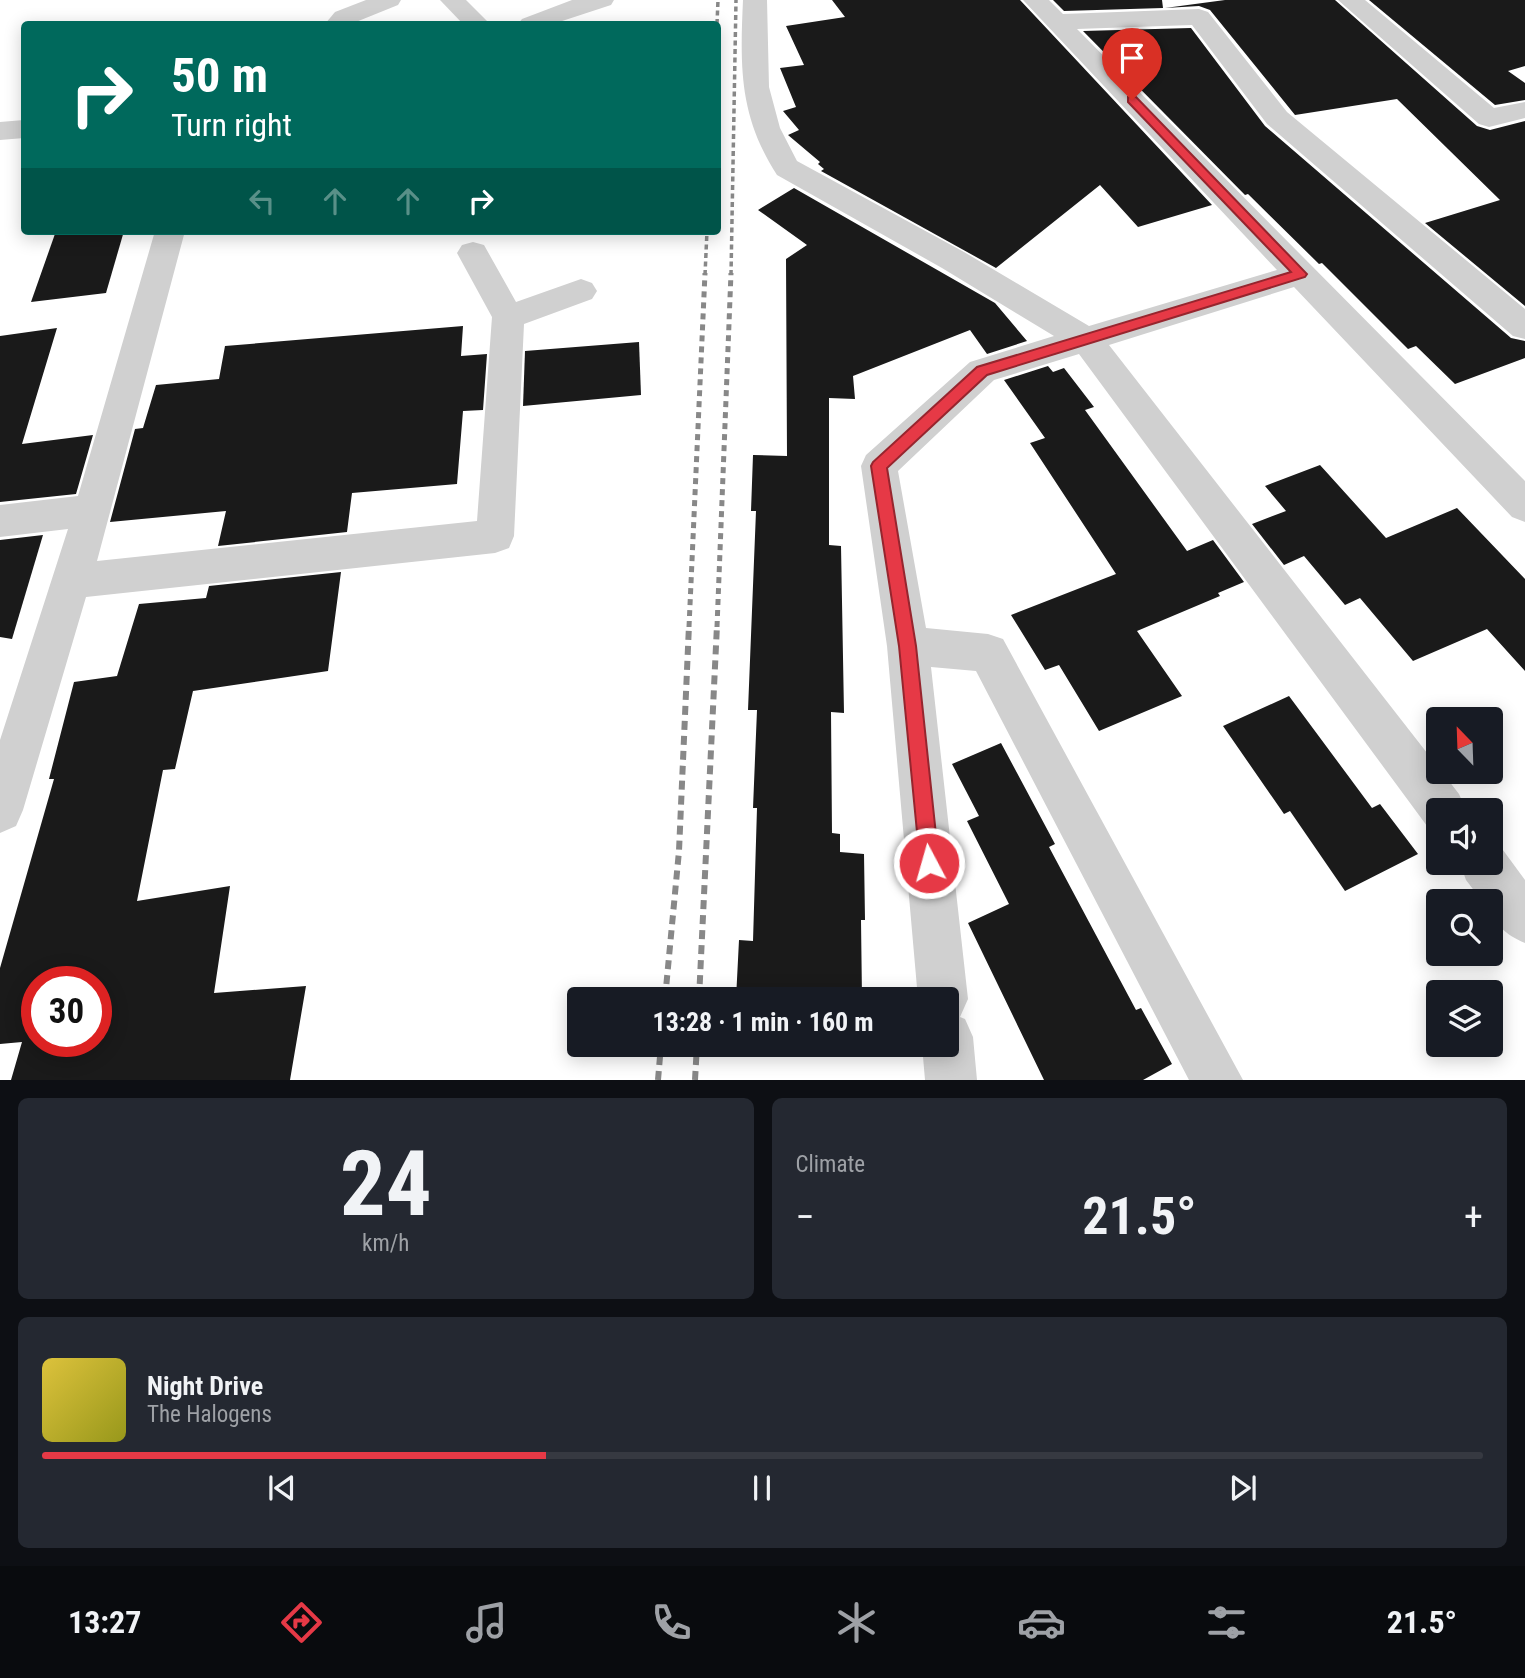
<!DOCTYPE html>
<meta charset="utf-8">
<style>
:root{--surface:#171b24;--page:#242831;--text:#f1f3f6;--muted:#9ea1a6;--line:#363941;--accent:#e63946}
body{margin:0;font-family:"Roboto Condensed",sans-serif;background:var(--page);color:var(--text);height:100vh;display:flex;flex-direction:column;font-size:26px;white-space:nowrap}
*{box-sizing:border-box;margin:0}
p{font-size:23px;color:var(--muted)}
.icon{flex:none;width:38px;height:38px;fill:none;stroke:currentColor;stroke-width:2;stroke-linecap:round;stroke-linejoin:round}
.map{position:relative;height:1080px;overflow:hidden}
.sheet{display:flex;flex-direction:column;gap:18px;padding:18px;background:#0d0f14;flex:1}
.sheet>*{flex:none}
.guide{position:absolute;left:21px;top:21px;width:700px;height:214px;border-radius:7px;box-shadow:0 4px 18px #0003;background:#00695c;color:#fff;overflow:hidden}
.needle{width:46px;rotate:337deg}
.fabs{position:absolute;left:1426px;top:707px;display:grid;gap:14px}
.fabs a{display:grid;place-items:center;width:77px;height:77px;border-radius:7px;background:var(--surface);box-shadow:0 4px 18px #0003;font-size:35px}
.speed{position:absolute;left:21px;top:966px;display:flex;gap:14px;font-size:35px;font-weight:700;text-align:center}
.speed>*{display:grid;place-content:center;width:91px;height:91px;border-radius:50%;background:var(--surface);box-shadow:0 4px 18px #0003;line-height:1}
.speed .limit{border:10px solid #d22;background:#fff;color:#111}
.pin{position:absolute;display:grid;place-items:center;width:60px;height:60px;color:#fff;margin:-72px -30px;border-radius:50% 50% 50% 0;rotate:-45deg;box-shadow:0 0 7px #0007}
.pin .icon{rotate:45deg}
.me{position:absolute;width:77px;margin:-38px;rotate:354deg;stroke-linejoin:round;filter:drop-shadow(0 0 5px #0008)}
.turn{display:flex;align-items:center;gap:24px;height:147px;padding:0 35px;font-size:32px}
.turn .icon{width:91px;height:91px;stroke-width:2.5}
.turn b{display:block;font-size:49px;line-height:60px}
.lanes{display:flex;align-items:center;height:66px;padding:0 35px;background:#0003;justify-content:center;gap:35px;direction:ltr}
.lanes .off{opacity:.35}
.big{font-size:52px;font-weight:700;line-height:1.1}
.sheet .widget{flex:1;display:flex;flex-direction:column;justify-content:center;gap:10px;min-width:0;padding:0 24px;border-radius:10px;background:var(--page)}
.sheet .dial{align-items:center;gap:0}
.dial b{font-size:91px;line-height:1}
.song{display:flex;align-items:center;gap:21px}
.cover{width:84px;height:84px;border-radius:10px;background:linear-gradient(135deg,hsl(50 70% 55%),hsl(60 70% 35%))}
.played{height:7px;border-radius:4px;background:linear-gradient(90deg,var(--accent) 35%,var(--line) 35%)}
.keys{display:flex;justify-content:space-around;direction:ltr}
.heat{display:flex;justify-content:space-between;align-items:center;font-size:38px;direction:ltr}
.sheet .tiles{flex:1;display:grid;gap:18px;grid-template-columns:1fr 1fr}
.widget:last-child{grid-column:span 2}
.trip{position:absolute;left:567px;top:987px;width:392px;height:70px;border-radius:7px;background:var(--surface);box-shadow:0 4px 18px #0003;font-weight:700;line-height:70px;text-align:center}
.dock{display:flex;height:112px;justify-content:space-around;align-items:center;background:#090b0e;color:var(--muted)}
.dock .icon{width:49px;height:49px}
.dock .current{color:var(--accent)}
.dock b{font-size:32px;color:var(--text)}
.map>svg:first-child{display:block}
</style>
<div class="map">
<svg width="1525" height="1080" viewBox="0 0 1525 1080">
<rect width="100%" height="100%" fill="#fff"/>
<g fill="#1a1a1a" fill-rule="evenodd">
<polygon points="832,0 1020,0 1212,205 1138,227 1100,185 996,268 821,171 824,169 818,164 820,162 788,135 799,130 783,111 796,107 780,68 804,65 786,26 845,17"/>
<polygon points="1053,0 1162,0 1163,8 1064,11"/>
<polygon points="1225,0 1335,0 1477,126 1490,130 1525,121 1525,306 1425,223 1500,200 1397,99 1295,115 1210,10 1199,6 1165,8"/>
<polygon points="1369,0 1525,0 1525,66 1508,71 1525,83 1525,100 1495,105"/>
<polygon points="1191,28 1265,126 1511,338 1525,341 1525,358 1455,384 1416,346 1408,349 1322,263 1319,264 1248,194 1245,195 1083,31"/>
<polygon points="794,188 995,303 1027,341 987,354 970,330 853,376 855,399 829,398 829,545 841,546 844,713 831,712 832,833 840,834 840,852 864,854 865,920 861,920 862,999 736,999 739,940 753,941 757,808 753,808 757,710 748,710 756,511 751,511 753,455 787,456 786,259 807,245 758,210"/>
<polygon points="56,231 124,231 106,293 31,302"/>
<polygon points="463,326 461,356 487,354 483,410 463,411 457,484 352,493 347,532 218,546 226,511 110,522 135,429 143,428 156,385 219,379 225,346"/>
<polygon points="57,328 22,444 93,435 76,494 0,502 0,336"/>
<polygon points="639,342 641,395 523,406 525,351"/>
<polygon points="1048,366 1053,372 1064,368 1094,407 1085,410 1187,551 1213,540 1244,582 1218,593 1220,596 1137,631 1182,696 1099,731 1059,665 1045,670 1011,615 1116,574 1030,443 1045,438 1004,380"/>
<polygon points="1320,465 1386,538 1457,508 1525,579 1525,671 1487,629 1413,661 1360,598 1345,605 1304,556 1284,565 1252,524 1286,511 1265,486"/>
<polygon points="43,535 12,639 0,637 0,540"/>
<path d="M341,572l-13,99 -135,20 -18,78 -12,1 -26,131 93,-15 -16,107 92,-7 -16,94h-279l11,-38 -22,2v-76l54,-189h-5l25,-97 43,-6 22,-72 67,-6 3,-12zM37,982h59v59h-59z"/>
<polygon points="1289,696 1372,808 1380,804 1418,854 1345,891 1290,811 1284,814 1223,726"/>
<polygon points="1001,743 1055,844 1049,847 1136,1010 1141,1008 1172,1064 1143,1080 1044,1080 968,923 1009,904 967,821 979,816 952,764"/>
</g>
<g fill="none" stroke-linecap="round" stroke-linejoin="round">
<g fill="#d0d0d0" fill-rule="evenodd">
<polygon points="366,0 401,0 398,5 351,24 325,24 335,12"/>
<polygon points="440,0 466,0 490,24 463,24"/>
<polygon points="572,0 614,0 611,5 553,24 518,24 522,19"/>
<path d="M743,0h24l2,87 11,41 17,33 167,91 125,74 188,-56 -254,-270h26l14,14 136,-5 9,3 79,100 238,197v30l-12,-3 -246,-212 -75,-99 -115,4 448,452v41l-13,-5 -218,-230 -185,58 329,422v5h4l17,22 7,16h-28v21l-11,-5 -348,-472 -85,26 -96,91 28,157 62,6 15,5 240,441h-54l-213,-409 -45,-4 37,332 -8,18 5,2 8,18 4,43h-52l-3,-35h25v-46h-29l-31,-353 -26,-180 5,-11 104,-93 84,-26 -112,-68 -165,-93c-38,-59 -37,-108 -34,-175z"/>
<polygon points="1338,0 1365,0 1494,108 1525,102 1525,118 1489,127 1479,124"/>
<polygon points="24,120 24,138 0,140 0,122"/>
<polygon points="155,231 185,231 97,561 477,521 492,317 457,253 462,245 473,242 484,245 516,302 581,279 592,283 597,291 592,299 524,324 514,536 509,548 495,553 86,597 23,810 16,826 0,833 0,740 68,529 0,537 0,505 78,496"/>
<path d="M1491,843l9,3 25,34v63c-19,-8 -34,-20 -34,-42h-9l-16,-21 -6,-17h31z"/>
</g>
<g stroke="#888" stroke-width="3.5" stroke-dasharray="5 3.5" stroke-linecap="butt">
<polyline points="717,24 718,0"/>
<polyline points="705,275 707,231"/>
<polyline points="731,275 736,0"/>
</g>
<g stroke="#888" stroke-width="5" stroke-dasharray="6 5" stroke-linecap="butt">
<polyline points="689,627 705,273"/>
<polyline points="717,627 731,273"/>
</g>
<g stroke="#888" stroke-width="6" stroke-dasharray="9 6" stroke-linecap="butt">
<polyline points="665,999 679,851 689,625"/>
<polyline points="699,999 717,625"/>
<polyline points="658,1080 661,1045"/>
<polyline points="695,1080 697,1045"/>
</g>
</g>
<polygon fill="#e63946" stroke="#96252e" stroke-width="2" points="1128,97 1136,97 1307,274 1305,277 987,375 887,468 916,646 939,863 936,870 929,873 923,870 920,863 899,646 871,466 873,462 977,367 1291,272 1128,102"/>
</svg>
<div class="fabs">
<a><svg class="needle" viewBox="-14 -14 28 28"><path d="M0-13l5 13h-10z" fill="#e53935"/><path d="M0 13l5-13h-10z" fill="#9ea1a6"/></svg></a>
<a><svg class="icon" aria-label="sound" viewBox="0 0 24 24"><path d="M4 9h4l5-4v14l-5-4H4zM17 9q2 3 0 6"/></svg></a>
<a><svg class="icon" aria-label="search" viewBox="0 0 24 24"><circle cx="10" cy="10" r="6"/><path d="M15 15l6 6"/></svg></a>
<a><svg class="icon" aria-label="layers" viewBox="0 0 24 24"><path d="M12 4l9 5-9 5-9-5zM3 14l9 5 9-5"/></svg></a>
</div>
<div class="speed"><div class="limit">30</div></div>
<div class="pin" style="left:1132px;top:100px;background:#d93025"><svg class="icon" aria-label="arrive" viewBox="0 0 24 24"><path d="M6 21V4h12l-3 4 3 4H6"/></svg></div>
<svg class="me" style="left:929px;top:863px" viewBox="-20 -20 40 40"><circle r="17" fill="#e63946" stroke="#fff" stroke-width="3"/><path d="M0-11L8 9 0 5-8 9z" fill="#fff"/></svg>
<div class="trip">13:28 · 1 min · 160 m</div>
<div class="guide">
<div class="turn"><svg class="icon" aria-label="right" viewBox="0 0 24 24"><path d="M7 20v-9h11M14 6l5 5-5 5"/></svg><div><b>50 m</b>Turn right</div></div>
<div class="lanes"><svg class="icon off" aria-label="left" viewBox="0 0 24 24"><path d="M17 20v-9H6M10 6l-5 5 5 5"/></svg><svg class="icon off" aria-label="ahead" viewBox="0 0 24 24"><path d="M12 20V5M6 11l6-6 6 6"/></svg><svg class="icon off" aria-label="ahead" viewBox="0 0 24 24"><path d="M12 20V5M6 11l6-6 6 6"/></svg><svg class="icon" aria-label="right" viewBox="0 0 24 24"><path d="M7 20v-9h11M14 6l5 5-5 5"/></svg></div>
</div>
</div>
<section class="sheet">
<div class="tiles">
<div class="widget dial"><b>24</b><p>km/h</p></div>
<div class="widget"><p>Climate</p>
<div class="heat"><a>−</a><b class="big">21.5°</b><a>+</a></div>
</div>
<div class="widget">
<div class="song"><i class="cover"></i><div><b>Night Drive</b><p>The Halogens</p></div></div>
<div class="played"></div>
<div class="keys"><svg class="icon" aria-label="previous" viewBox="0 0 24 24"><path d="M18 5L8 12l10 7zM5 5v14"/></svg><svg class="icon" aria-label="pause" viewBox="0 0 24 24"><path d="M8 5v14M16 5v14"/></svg><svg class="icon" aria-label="next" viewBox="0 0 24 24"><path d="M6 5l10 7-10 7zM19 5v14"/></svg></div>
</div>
</div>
</section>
<nav class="dock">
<b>13:27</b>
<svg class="icon current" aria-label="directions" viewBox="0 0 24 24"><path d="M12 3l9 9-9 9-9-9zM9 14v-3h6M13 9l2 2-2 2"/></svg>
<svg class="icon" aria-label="music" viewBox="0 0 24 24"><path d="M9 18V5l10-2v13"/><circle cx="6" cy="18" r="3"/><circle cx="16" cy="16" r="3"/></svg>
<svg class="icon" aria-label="phone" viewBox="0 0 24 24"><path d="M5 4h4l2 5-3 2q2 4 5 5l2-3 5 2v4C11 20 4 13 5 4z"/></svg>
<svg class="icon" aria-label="climate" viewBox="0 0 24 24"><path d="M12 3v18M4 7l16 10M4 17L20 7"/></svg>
<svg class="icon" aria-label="car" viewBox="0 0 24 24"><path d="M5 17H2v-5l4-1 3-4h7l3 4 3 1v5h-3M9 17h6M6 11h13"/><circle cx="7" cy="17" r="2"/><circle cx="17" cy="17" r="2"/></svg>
<svg class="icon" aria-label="filters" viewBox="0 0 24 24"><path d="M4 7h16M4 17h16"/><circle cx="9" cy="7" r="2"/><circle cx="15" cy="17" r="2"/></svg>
<b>21.5°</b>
</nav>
